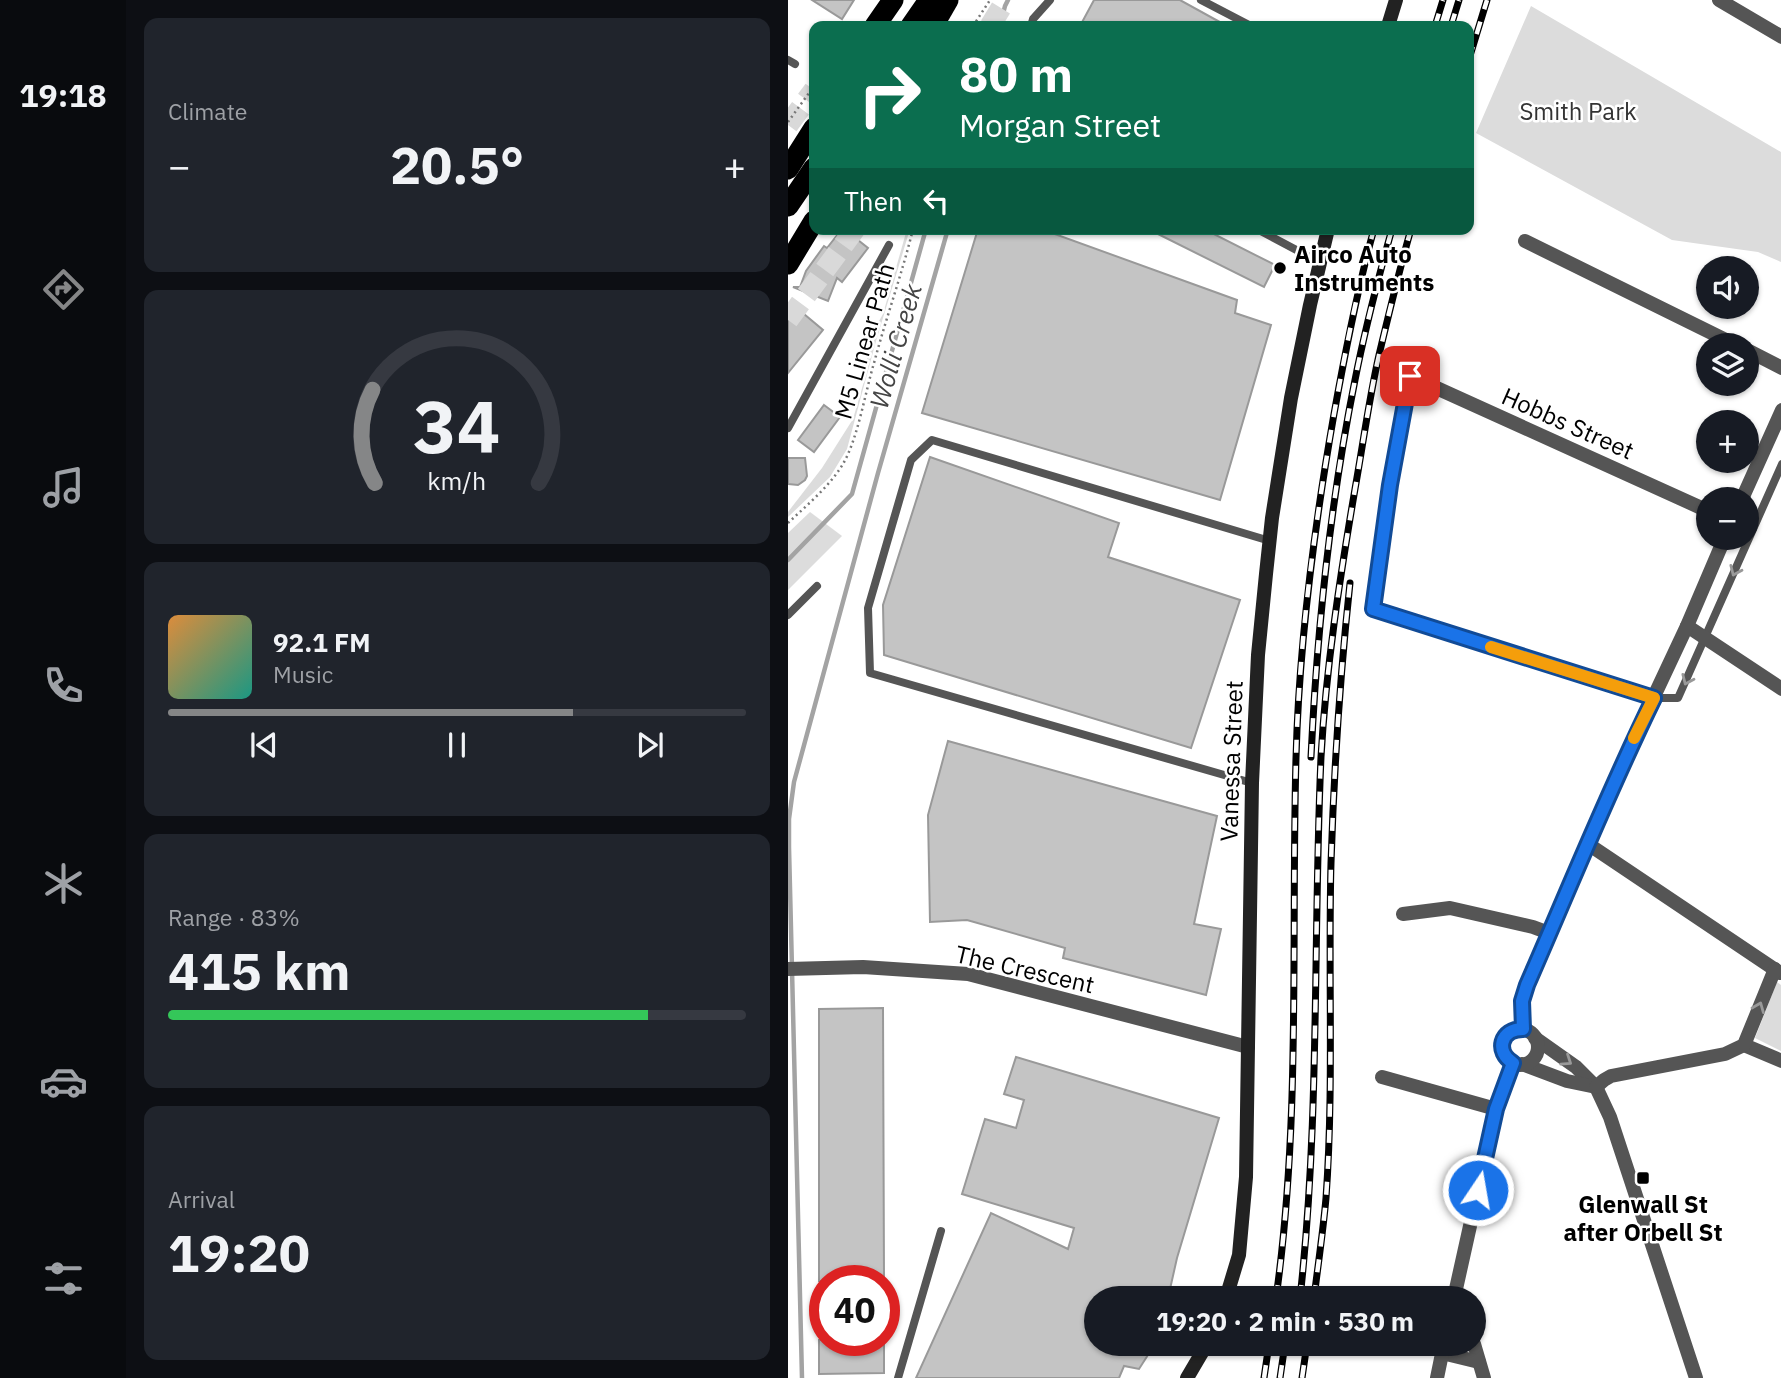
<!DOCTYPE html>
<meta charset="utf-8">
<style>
:root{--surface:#171b24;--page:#20242c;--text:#f1f3f6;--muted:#9ea1a6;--line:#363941;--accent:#858687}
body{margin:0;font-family:"IBM Plex Sans",sans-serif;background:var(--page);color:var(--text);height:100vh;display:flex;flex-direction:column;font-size:26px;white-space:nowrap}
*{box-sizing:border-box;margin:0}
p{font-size:23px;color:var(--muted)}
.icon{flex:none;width:38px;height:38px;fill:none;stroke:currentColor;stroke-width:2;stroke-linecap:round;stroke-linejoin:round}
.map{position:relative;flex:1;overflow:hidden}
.panel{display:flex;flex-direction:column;gap:18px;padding:18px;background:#0d0f14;width:662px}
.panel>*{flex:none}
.banner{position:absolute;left:21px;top:21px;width:665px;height:214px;border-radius:14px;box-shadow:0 2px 5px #0004;background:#0b6e4f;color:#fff;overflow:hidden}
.fabs{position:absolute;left:908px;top:256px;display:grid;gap:14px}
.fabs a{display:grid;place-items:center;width:63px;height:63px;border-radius:50%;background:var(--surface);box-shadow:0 2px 5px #0004;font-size:35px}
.speed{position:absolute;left:21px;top:1265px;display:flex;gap:14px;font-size:35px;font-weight:700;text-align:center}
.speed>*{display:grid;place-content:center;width:91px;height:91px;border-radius:50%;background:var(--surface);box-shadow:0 2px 5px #0004;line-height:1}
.speed .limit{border:10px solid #d22;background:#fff;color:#111}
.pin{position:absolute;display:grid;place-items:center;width:60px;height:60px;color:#fff;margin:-30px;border-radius:14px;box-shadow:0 4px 10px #0006}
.me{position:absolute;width:77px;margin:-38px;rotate:12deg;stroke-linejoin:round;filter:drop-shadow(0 0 5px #0008)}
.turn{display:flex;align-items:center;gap:24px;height:147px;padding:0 35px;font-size:32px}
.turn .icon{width:91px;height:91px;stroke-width:2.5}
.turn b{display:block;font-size:49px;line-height:60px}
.then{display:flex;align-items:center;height:66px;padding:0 35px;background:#0003;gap:14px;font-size:26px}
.big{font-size:52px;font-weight:700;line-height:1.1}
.panel .tile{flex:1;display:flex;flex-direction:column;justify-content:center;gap:10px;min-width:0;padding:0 24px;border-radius:14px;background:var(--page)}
.panel .dial{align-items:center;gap:0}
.dial svg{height:182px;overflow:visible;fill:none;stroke:var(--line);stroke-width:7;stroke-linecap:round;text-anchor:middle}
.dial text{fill:var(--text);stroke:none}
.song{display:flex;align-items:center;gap:21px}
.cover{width:84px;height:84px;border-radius:10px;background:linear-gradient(135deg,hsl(30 70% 55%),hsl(170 70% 35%))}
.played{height:7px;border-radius:4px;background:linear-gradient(90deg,var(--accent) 70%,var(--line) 70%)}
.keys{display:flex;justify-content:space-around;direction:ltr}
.heat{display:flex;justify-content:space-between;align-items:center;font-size:38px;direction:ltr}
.charge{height:10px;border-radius:5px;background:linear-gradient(90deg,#34c759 83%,var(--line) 0)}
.trip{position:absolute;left:296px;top:1286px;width:402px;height:70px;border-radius:35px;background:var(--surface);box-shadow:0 2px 5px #0004;font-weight:700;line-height:70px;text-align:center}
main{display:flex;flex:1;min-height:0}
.dock{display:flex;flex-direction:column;width:126px;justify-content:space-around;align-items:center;background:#090b0e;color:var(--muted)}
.dock .icon{width:49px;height:49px}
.dock .active{color:var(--accent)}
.dock b{font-size:32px;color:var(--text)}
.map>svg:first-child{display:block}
</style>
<main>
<nav class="dock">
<b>19:18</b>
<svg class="icon active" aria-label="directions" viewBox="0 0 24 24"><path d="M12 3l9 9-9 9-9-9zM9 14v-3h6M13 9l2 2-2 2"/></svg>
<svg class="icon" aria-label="music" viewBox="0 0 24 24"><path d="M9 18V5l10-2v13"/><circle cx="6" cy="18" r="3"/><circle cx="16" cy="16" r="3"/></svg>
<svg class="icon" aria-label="phone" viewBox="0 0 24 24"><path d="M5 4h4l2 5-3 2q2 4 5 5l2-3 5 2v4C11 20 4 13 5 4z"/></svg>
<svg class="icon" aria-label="climate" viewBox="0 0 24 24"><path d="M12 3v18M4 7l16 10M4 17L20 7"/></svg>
<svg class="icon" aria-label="car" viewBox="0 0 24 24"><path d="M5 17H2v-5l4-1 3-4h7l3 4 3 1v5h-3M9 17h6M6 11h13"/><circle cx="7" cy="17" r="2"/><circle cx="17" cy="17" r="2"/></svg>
<svg class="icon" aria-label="filters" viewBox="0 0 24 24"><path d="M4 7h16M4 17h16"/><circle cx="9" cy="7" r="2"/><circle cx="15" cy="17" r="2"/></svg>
</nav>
<section class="panel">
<div class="tile"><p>Climate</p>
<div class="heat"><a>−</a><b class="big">20.5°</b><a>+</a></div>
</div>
<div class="tile dial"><svg viewBox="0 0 100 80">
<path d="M14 69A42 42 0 1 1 86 69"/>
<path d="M14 69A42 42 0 0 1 13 28" stroke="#858687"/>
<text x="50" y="56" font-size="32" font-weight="700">34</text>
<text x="50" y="72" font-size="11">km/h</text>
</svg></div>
<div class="tile">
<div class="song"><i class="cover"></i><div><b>92.1 FM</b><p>Music</p></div></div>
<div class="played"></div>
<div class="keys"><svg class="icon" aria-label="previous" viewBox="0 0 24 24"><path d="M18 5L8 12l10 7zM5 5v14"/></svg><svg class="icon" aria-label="pause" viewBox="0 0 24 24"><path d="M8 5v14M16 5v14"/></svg><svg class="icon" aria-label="next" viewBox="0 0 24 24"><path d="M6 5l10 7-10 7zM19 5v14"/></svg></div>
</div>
<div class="tile"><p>Range · 83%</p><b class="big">415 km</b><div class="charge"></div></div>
<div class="tile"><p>Arrival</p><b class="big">19:20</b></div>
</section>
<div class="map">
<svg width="994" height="1378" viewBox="0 0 994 1378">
<rect width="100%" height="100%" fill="#fff"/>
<g fill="#dcdcdc">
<polygon points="743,6 993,152 993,262 970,252 884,240 688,133"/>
<polygon points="119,229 122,229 88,341 59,449 42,477 0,517 0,512 34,468 65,419 79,371 79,342 95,314"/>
<polygon points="22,512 54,536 0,590 0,533"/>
<polygon points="989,982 993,985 993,1051 967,1038"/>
</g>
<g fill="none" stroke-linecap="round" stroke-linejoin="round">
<g stroke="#a3a3a3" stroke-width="4.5">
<polyline points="212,26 217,6 220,0"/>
<polyline points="0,560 64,494 138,229"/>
<polyline points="14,1378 1,847 1,819 6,782 90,473 160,229"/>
</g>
</g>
<g fill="#c4c4c4" stroke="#999" stroke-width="2">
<polygon points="24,0 66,0 54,19"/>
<polygon points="306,0 392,0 439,26 292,26"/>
<polygon points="54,229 56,229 80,248 54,282 49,278 40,301 5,287 12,287 18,271 36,246 39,248"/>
<polygon points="190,229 253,229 449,300 447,313 483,325 432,500 134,413"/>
<polygon points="360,229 416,229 487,265 476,287"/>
<polygon points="10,309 35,330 0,373 0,320"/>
<polygon points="36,405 52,417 26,452 10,440"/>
<polygon points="142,457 331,523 320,557 452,600 403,748 96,655 95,605"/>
<polygon points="0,458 17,458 19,476 17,480 10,485 0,484"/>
<polygon points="160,741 429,816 406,924 433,929 418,995 275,958 277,948 179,920 142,922 140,815"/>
<polygon points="95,1008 96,1281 31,1281 31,1009"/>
<polygon points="228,1057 431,1118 389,1258 380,1298 308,1298 308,1344 367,1344 351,1369 336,1366 331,1378 128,1378 203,1213 280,1249 286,1228 174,1194 197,1119 228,1128 236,1100 216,1094"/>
<polygon points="31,1340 96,1340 96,1373 31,1374"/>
</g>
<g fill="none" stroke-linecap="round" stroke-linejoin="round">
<g stroke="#d9d9d9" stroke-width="21" stroke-dasharray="21 10" stroke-linecap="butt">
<polyline points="202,26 218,0"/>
<polyline points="0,125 26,90"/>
<polyline points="0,320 67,229"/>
</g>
<g stroke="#777" stroke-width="2.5" stroke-dasharray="2 3.5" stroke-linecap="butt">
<polyline points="185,26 202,0"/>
<polyline points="0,122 26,86"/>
<path d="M0,523c19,-18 41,-36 55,-59 15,-26 22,-71 31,-101 12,-45 28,-89 39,-134"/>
</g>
<g stroke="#555" stroke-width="8">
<polyline points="413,0 463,26"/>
<polyline points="243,26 245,19 262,0"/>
<polyline points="0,60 7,64"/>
<polyline points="469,229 531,262"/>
<polyline points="0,428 101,245"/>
<polyline points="585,609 602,485 622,376"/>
<polyline points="0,615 29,586"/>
<polyline points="866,698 890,698 994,464"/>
<polyline points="464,783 82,673 80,608 123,460 144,440 482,541"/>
<polyline points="110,1378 153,1231"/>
</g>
<g stroke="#555" stroke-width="14">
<polyline points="931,0 994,37"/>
<polyline points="737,241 948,345"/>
<polyline points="959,350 994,368"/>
<polyline points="622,376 920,511"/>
<polyline points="585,609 866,698"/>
<polyline points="899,626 994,689"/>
<polyline points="800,844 992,973"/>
<polyline points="615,914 662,908 745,927 761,933"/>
<polyline points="0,969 75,967 180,974 460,1047"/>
<polyline points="747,1038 788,1067 808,1087 822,1117 908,1378"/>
<polyline points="956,1045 994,1061"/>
<polyline points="734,1064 779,1081 808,1087"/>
<polyline points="594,1077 708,1109"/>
<polyline points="808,1087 816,1080 823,1076 937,1054 956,1045 987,969"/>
<polyline points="686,1344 696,1378"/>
<polyline points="654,1353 691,1362"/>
</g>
<g stroke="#555" stroke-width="14">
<polyline points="954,499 994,410"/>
<polyline points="735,1029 734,1001 739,985 846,739 899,626 937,537"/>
<circle cx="732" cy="1047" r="18"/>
<polyline points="666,1298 708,1109 725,1063"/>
<polyline points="649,1378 656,1344"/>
</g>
<g stroke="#222" stroke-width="14">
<polyline points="600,26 608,0"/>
<polyline points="438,1298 451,1255 458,1177 464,783 470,655 478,574 484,518 503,398 522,305 540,229"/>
<polyline points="399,1378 419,1344"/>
</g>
<g stroke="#000" stroke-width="21">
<polyline points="87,26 105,0"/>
<polyline points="123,26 141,0"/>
<polyline points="145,26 160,0"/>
<polyline points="0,169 26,128"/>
<polyline points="0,206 26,168"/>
<polyline points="0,264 26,221"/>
</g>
<g stroke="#000" stroke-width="7">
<g id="rail">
<polyline points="647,26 655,0"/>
<polyline points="663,26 671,0"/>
<polyline points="681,59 699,0"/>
<path d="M523,757c6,-127 19,-253 44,-377 10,-51 23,-101 37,-151"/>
<path d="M488,1298c25,-178 15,-360 20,-540 3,-115 18,-230 38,-344 11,-61 23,-124 40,-185"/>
<path d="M512,1298c20,-179 13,-360 21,-541 5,-90 19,-180 34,-268 8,-45 14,-90 24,-134 10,-42 20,-84 32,-126"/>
<path d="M526,1298c4,-33 9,-66 12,-100 8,-111 2,-223 5,-335 3,-94 9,-187 19,-280"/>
<polyline points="476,1378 481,1344"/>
<polyline points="492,1378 497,1344"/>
<polyline points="514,1378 519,1344"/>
</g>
</g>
<use href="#rail" stroke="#fff" stroke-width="4.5" stroke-dasharray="13" stroke-linecap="butt"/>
</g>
<defs><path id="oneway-chevron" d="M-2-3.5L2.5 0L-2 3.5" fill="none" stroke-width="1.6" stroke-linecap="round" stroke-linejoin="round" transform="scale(1.75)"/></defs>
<g stroke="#999">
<use href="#oneway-chevron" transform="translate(947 571) rotate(114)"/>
<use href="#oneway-chevron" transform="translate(899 680) rotate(114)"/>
<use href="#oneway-chevron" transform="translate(971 1007) rotate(-68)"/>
<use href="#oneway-chevron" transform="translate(779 1061) rotate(34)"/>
</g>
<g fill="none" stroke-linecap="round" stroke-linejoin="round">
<g stroke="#114b97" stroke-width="18">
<path id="route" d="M622,376l-20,109 -17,124 281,89c-46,94 -85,191 -127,287l-5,16 1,28c-23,0 -28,23 -10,34l-17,46 -18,81"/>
</g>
<use href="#route" stroke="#1a73e8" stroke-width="12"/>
<polyline stroke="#f59e0b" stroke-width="12" points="703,647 866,698 846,738"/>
</g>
<g fill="#000" stroke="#fff" stroke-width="2.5">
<circle cx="492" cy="268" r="7"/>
<rect x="848" y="1171" width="14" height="14" rx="3.5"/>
</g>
<g text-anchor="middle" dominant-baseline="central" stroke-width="5" stroke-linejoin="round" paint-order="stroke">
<g font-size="24" fill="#333" stroke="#fff">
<text x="790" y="111">Smith Park</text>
</g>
<g font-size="24" font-weight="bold" fill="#000" stroke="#fff" text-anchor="start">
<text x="506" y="254">Airco Auto<tspan x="506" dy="28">Instruments</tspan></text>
<text x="855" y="1204" text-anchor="middle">Glenwall St<tspan x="855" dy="28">after Orbell St</tspan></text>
</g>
<g font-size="24" fill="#000" stroke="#fff">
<text transform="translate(76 341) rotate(-74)">M5 Linear Path</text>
<text transform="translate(780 423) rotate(24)">Hobbs Street</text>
<text transform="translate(443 761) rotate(-88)">Vanessa Street</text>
<text transform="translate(237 969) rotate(13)">The Crescent</text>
</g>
<g font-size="26" font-style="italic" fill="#444" stroke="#fff">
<text transform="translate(107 346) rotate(-74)">Wolli Creek</text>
</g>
</g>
</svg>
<div class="fabs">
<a><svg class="icon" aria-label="sound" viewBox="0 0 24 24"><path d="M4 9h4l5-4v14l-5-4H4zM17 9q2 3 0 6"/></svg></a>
<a><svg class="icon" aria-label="layers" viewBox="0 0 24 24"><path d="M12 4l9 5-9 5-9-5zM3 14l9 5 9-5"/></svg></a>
<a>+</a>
<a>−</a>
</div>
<div class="speed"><div class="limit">40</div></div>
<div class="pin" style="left:622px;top:376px;background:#d93025"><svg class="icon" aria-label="arrive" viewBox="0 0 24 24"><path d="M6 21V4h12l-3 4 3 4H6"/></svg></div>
<svg class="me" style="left:690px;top:1190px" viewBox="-20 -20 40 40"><circle r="17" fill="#1a73e8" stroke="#fff" stroke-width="3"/><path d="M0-11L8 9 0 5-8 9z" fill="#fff"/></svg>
<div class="trip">19:20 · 2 min · 530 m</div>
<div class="banner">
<div class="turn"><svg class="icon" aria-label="right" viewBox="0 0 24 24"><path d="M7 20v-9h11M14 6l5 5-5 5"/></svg><div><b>80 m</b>Morgan Street</div></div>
<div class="then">Then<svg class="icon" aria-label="left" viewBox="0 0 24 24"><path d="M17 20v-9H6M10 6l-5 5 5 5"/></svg></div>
</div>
</div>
</main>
